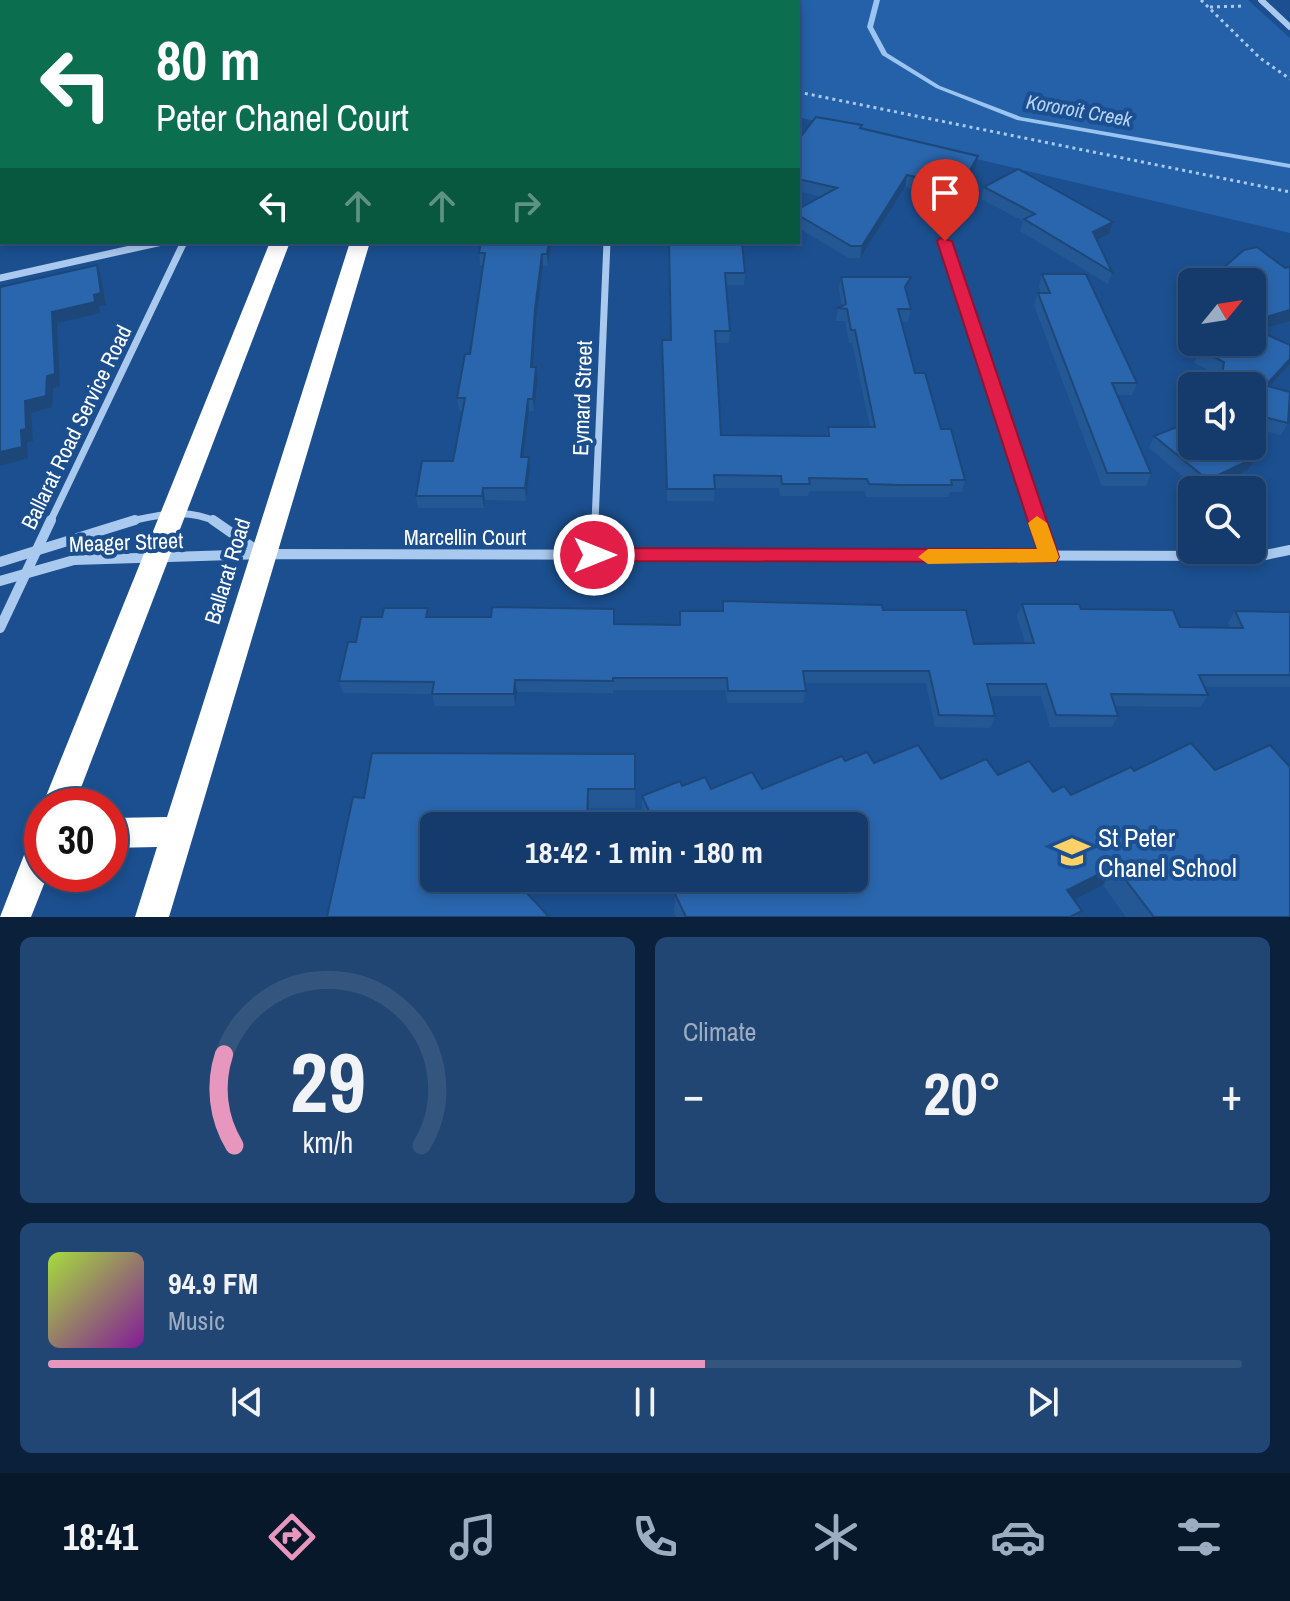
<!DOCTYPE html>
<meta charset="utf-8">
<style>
:root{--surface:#143b6b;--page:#214673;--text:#f1f3f6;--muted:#9dadc1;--line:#33557e;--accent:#e797bd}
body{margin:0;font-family:"Archivo Narrow",sans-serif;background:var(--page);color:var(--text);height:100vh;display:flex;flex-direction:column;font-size:30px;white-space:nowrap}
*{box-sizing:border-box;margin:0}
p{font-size:26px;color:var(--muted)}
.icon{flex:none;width:44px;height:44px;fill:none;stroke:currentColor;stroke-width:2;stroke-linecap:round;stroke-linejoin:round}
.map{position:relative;height:917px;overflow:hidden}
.side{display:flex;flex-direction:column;gap:20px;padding:20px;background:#0b203b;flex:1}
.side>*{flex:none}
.top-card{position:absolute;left:0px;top:0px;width:800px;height:244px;box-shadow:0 4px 12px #0003,0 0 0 2px var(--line);background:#0b6e4f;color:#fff;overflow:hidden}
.needle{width:52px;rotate:60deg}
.fabs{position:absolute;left:1178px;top:268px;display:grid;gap:16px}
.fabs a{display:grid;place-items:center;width:88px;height:88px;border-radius:12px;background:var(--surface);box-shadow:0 4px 12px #0003,0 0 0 2px var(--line);font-size:40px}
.speed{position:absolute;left:24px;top:788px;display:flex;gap:16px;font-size:40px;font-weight:700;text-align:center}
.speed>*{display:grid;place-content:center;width:104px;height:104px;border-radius:50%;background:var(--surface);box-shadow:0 4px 12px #0003,0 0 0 2px var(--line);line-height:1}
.speed .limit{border:12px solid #d22;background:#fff;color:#111}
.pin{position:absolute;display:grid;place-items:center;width:68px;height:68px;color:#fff;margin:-82px -34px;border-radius:50% 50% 50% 0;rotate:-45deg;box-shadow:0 0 8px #0007}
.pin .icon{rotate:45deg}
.me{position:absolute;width:88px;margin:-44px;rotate:90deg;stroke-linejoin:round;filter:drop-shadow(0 0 6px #0008)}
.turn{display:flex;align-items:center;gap:28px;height:168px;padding:0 24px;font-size:36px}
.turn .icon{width:104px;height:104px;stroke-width:2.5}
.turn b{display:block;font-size:56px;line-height:68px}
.lanes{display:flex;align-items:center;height:76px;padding:0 24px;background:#0003;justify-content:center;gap:40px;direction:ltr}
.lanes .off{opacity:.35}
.big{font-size:60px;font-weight:700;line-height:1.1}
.side .widget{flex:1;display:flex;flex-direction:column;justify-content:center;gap:12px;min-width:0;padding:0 28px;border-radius:12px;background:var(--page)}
.side .dial{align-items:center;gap:0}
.dial svg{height:208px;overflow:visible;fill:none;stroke:var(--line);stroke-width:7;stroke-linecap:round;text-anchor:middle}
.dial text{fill:var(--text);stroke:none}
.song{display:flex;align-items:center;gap:24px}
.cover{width:96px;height:96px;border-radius:12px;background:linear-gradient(135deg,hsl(80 70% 55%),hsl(290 70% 35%))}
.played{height:8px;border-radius:4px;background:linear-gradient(90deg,var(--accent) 55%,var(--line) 55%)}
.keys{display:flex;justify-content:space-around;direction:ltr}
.heat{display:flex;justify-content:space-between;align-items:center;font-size:44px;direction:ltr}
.side .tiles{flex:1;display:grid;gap:20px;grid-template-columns:1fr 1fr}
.widget:last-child{grid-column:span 2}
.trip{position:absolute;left:420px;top:812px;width:448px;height:80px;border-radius:12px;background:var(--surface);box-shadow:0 4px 12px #0003,0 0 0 2px var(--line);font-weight:700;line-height:80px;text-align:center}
.dock{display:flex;height:128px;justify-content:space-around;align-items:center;background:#08182b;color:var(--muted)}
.dock .icon{width:56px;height:56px}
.dock .active{color:var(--accent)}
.dock b{font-size:36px;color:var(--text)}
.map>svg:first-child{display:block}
</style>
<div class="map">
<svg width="1290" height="917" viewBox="0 0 1290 917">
<rect width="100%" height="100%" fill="#1b4f8f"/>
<polygon fill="#2461a8" points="544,0 1248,0 1290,38 1290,233 798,117 798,2 539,2"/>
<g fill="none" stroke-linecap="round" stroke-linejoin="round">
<polygon fill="#9cc4f0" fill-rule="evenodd" points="874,0 880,0 873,27 887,53 940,86 1021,117 1290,164 1290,168 1017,120 936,88 882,55 867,27"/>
<g stroke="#a9c9ee" stroke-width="3" stroke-dasharray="3 4" stroke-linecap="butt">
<polyline points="1201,0 1260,58 1290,79"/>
<polyline points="656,2 659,0"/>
<polyline points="1210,7 1244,6"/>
<polyline points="798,92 1290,192"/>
</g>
<polyline stroke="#a9c9ee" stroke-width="6" points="1261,0 1290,27"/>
<g stroke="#a9c9ee" stroke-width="7">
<polyline points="945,241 1038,522"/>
<polyline points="0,278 162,242"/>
<polyline points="50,522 184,242"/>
<path d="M126,522c30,-6 61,-15 90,0"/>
<polyline points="595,522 607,242"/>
</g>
<g stroke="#a9c9ee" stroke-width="10">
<polyline points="213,520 259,552"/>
<polyline points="1037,520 1049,557"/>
<polyline points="594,555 595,520"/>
<polyline points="0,562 135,520"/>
<polyline points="0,581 74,560 263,554 1260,556 1290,550"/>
<polyline points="0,628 51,520"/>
</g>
<g fill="#fff" fill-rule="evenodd">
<polygon points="270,242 290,242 74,806 42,806"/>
<polygon points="350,242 370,242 169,917 135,917 157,847 110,848 110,818 167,817"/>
<polygon points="42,833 42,874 48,874 31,917 0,917 31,837"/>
</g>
</g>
<g fill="#245895">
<polygon points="862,129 975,168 957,200 905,187 860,258 849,258 798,228 798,209 821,197 798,191 798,140"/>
<polygon points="984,187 1113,222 1109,234 1097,240 1112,272 1108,284 1020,231 1023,221 981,199"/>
<polygon points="551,242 548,266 543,266 536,322 533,367 536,367 538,379 534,411 529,411 524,457 529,457 530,469 526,501 485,500 484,508 418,508 416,496 453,461 462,411 459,411 457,398 470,354 483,265 480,265 479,253"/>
<polygon points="668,242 745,273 744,285 726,285 730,331 729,343 715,343 721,435 826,436 828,427 870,427 852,343 849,343 845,321 836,321 838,308 842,306 839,289 841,277 908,289 906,292 911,309 908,322 901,321 915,373 965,480 962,492 950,492 948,497 866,497 865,491 809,491 808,496 780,496 779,488 715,488 714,501 667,501 662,352 662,340 671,340"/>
<polygon points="1042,274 1137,383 1132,395 1118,395 1151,473 1146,486 1102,486 1034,305 1038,293 1041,293 1039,286"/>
<polygon points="1192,295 1192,310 1186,307"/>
<polygon points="1257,330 1290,364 1269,387 1288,423 1281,435 1252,428 1252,386 1217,386 1218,374 1194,363 1200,350"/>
<polygon points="1154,436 1256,457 1249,469 1206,490 1199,490 1149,448"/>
<polygon points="723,601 883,610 974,644 1025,643 1017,616 1022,604 1081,609 1180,627 1230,628 1228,623 1235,611 1290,612 1290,687 1204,687 1208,695 1200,707 1115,706 1118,716 1112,727 1050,727 1041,696 990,696 995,716 991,728 935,727 926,683 805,683 806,691 803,703 727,703 726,690 613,690 613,693 517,692 515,706 435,706 432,694 343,693 339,681 356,642 382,617 430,617 615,624 680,625 722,611"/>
<polygon points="635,754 635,808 590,808 589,826 434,826 364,798"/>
<polygon points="845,761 874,763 941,779 998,775 1053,792 1071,795 1134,771 1290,917 1126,917 1103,885 1074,900 1078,917 676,917 674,913 675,897 666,878 854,878 854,826 646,826 642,816 642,796 682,786 711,789 762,789"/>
</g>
<g fill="#1d4779">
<polygon points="978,156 975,168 957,200 960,188"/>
<polygon points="907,175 905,187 860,258 862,246"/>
<polygon points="1113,222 1109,234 1089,244 1093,232"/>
<polygon points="549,242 551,242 548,266 547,254"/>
<polygon points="542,254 543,266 536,322 532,379 531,367 535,309"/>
<polygon points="97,265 101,277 106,305 99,306 100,313 57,323 60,386 53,388 52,407 31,413 33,441 27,442 28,458 0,466 0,452 21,430 25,401 47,376 52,312 94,295"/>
<polygon points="1290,310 1290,321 1252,332 1252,321"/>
<polygon points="1290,359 1290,364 1261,396 1267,384"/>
<polygon points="536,367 538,379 534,411 533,399"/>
<polygon points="528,399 529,411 522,469 521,457"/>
<polygon points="529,457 530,469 526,501 525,488"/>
<polygon points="1256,457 1249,469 1206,490 1203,490 1208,480"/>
<polygon points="483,488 485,500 484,508 482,496"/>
<polygon points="515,680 517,692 515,706 514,694"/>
<polygon points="588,789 589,826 587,826"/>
<polygon points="1115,866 1103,885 1056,909 1067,890"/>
</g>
<g fill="#2a66ad" stroke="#1d4779" stroke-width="2">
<polygon points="816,117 862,125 860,128 978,156 960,188 907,175 862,246 851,246 798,215 798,209 837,188 798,179 798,140"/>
<polygon points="1018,169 1113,222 1093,232 1112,272 1024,219 1035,214 984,187"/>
<polygon points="481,242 549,242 547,254 542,254 535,309 531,367 536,367 533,399 528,399 521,457 529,457 525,488 483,488 482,496 416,496 422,461 453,461 465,398 457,398 465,354 470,354 485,253 479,253"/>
<polygon points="669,242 742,242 745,273 725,273 730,331 715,331 721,435 829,436 828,427 875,427 855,330 851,330 847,309 838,308 846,304 841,277 911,277 905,287 911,309 898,309 915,373 925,373 941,429 951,429 965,480 951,480 952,485 900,485 869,484 867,479 809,478 810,484 782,484 781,476 714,475 715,489 667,489 662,340 671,340"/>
<polygon points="1257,247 1285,268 1290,267 1290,310 1252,321 1252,282 1207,282 1244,250"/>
<polygon points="97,265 101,293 94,295 95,302 52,312 55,374 47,376 46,396 25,401 26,429 21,430 22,447 0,452 0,287"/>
<polygon points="1042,274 1086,274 1137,383 1112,383 1151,473 1107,473 1038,293 1050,293"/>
<polygon points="1252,328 1290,345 1290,359 1267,384 1221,383 1224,362 1200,350 1208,342 1252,342"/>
<polygon points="1263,385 1290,392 1288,423 1252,414 1252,390"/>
<polygon points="1192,421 1192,446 1241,446 1256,457 1208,480 1154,436"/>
<polygon points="723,601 882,605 883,610 966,610 974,644 1034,643 1022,604 1079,604 1081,609 1173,610 1180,627 1243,628 1235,611 1290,612 1290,675 1199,675 1208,695 1111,694 1118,716 1056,715 1046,684 987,684 995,716 939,715 929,671 803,671 806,691 728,691 727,678 613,678 613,681 515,680 514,694 432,694 434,682 339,681 348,642 356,642 361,617 382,617 384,608 428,608 426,617 491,617 492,607 614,609 614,624 680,625 680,611 723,611"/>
<polygon points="1191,743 1215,770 1270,745 1290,767 1290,917 1154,917 1115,866 1067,890 1082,911 1070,917 686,917 675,894 682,891 675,878 854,878 854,826 656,826 642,796 680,781 682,786 705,777 711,789 752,772 762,789 842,756 845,761 867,752 874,763 918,745 941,779 986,759 998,775 1029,761 1053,792 1064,786 1071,795 1131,767 1134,771"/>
<polygon points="372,753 635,754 635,789 588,789 587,826 434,826 434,878 513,878 549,917 327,917 353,797 364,798"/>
</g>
<polygon fill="#e11d48" stroke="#92132f" stroke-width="2" points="940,238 952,241 1059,557 1056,562 587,561 584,555 594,548 1037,549 937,241"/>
<polygon fill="#f59e0b" points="1037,516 1047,523 1059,557 1056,562 928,564 918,557 928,549 1037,549 1028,523"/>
<defs>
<g id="school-bare" transform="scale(2.76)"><path d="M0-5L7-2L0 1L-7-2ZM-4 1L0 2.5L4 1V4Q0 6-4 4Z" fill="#ffd166" stroke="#1b4f8f" stroke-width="2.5" paint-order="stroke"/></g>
</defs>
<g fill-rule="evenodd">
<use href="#school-bare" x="1072" y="852"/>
</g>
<g text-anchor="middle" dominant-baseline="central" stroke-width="8" stroke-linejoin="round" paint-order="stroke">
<g font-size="20" font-style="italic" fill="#b5d3f5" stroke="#1b4f8f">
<text transform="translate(1079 110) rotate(10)">Kororoit Creek</text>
</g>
<g font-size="22" fill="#fff" stroke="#1b4f8f">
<text transform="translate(582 398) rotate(-88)">Eymard Street</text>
<text transform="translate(76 427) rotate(-64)">Ballarat Road Service Road</text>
<text x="465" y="537">Marcellin Court</text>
<text transform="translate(126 542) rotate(-2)">Meager Street</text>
<text transform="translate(227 571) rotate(-73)">Ballarat Road</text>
</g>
<g font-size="26" fill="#fff" stroke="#1b4f8f" text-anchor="start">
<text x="1098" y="837">St Peter<tspan x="1098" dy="30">Chanel School</tspan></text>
</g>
</g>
</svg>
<div class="fabs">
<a><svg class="needle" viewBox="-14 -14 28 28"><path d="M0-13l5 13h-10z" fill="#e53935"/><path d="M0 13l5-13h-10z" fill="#9dadc1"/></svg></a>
<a><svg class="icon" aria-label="sound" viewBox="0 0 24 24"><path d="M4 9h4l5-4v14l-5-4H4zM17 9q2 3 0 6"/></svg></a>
<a><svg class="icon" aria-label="search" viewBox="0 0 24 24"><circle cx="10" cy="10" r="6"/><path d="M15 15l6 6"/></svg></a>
</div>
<div class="speed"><div class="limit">30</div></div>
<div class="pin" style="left:945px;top:241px;background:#d93025"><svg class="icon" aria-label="arrive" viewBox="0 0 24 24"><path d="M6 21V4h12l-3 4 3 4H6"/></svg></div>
<svg class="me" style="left:594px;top:555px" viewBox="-20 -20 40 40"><circle r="17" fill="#e11d48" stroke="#fff" stroke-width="3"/><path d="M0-11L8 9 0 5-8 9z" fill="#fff"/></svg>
<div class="trip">18:42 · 1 min · 180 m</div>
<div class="top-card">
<div class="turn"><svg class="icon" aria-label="left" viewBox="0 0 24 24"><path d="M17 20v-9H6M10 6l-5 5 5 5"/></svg><div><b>80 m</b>Peter Chanel Court</div></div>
<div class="lanes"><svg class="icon" aria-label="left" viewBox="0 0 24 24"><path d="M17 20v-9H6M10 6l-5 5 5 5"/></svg><svg class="icon off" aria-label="ahead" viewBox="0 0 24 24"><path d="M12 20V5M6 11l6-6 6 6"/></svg><svg class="icon off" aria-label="ahead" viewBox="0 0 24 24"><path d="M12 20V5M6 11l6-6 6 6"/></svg><svg class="icon off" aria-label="right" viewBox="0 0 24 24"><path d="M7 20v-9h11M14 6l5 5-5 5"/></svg></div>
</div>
</div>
<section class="side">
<div class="tiles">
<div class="widget dial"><svg viewBox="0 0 100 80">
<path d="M14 69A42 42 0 1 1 86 69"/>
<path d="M14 69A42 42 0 0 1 10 34" stroke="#e797bd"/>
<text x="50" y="56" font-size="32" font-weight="700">29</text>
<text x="50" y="72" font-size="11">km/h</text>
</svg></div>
<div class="widget"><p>Climate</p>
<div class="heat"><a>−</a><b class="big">20°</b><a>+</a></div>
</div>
<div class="widget">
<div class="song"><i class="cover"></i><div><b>94.9 FM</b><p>Music</p></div></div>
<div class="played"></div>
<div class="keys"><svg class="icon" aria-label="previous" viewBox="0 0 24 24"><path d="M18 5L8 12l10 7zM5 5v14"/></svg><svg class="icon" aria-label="pause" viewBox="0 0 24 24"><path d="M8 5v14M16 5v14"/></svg><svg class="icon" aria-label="next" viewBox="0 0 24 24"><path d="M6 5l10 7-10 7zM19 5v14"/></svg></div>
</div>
</div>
</section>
<nav class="dock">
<b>18:41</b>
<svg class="icon active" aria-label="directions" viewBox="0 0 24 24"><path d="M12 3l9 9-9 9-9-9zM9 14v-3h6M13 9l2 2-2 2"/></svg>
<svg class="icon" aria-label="music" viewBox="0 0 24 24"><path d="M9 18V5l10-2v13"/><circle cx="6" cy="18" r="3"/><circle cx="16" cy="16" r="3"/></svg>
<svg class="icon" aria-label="phone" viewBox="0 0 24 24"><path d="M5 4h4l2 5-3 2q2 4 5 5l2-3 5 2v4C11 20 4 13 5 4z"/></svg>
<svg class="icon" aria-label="climate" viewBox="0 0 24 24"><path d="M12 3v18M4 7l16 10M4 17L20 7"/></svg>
<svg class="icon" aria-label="car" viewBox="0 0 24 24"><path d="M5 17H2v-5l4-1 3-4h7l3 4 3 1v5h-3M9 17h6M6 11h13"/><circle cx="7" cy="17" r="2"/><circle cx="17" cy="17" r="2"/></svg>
<svg class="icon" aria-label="filters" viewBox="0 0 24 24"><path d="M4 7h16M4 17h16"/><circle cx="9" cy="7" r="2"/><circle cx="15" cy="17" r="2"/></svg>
</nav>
